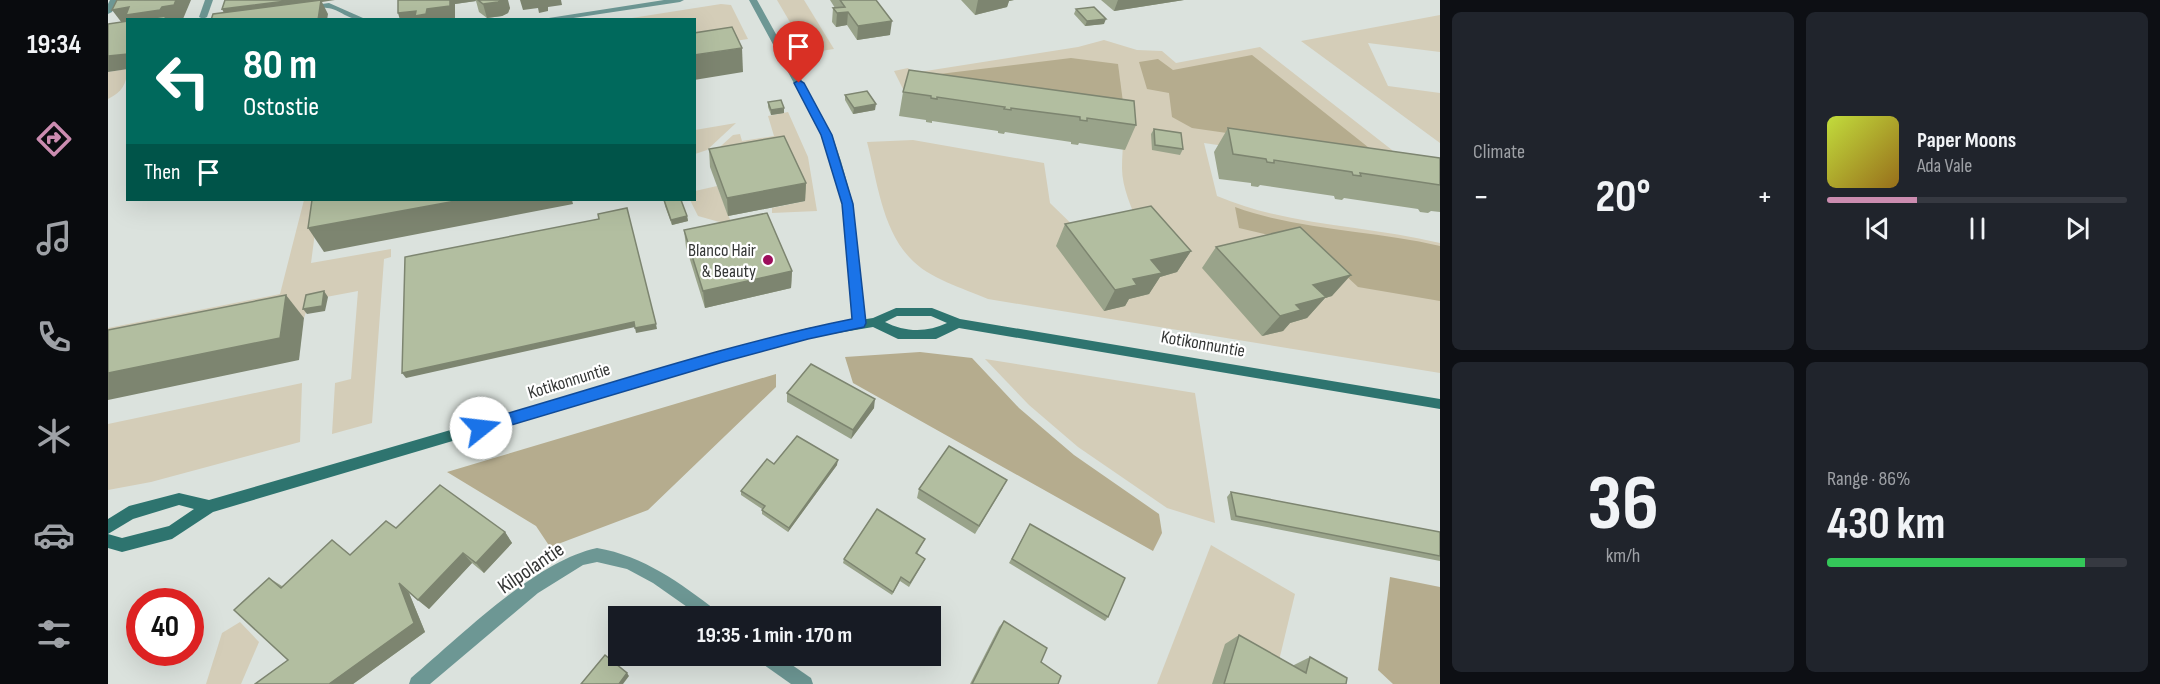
<!DOCTYPE html>
<meta charset="utf-8">
<style>
:root{--surface:#171b24;--page:#20242c;--text:#f1f3f6;--muted:#9ea1a6;--line:#363941;--accent:#cb8cb0}
body{margin:0;font-family:"Sofia Sans Condensed",sans-serif;background:var(--page);color:var(--text);height:100vh;display:flex;flex-direction:column;font-size:22px;white-space:nowrap}
*{box-sizing:border-box;margin:0}
p{font-size:20px;color:var(--muted)}
.icon{flex:none;width:33px;height:33px;fill:none;stroke:currentColor;stroke-width:2;stroke-linecap:round;stroke-linejoin:round}
.map{position:relative;flex:1;overflow:hidden}
.side{display:flex;flex-direction:column;gap:12px;padding:12px;background:#0d0f14;width:720px}
.side>*{flex:none}
.banner{position:absolute;left:18px;top:18px;width:570px;height:183px;border-radius:0px;box-shadow:0 6px 24px #0002;background:#00695c;color:#fff;overflow:hidden}
.speed{position:absolute;left:18px;top:588px;display:flex;gap:12px;font-size:30px;font-weight:700;text-align:center}
.speed>*{display:grid;place-content:center;width:78px;height:78px;border-radius:50%;background:var(--surface);box-shadow:0 6px 24px #0002;line-height:1}
.speed .limit{border:9px solid #d22;background:#fff;color:#111}
.pin{position:absolute;display:grid;place-items:center;width:51px;height:51px;color:#fff;margin:-62px -26px;border-radius:50% 50% 50% 0;rotate:-45deg;box-shadow:0 0 6px #0007}
.pin .icon{rotate:45deg}
.me{position:absolute;width:66px;margin:-33px;rotate:74deg;stroke-linejoin:round;filter:drop-shadow(0 0 4px #0008)}
.turn{display:flex;align-items:center;gap:21px;height:126px;padding:0 18px;font-size:27px}
.turn .icon{width:78px;height:78px;stroke-width:2.5}
.turn b{display:block;font-size:42px;line-height:51px}
.then{display:flex;align-items:center;height:57px;padding:0 18px;background:#0003;gap:12px;font-size:22px}
.big{font-size:45px;font-weight:700;line-height:1.1}
.side .card{flex:1;display:flex;flex-direction:column;justify-content:center;gap:9px;min-width:0;padding:0 21px;border-radius:9px;background:var(--page)}
.side .dial{align-items:center;gap:0}
.dial b{font-size:78px;line-height:1}
.song{display:flex;align-items:center;gap:18px}
.cover{width:72px;height:72px;border-radius:9px;background:linear-gradient(135deg,hsl(70 70% 55%),hsl(40 70% 35%))}
.played{height:6px;border-radius:3px;background:linear-gradient(90deg,var(--accent) 30%,var(--line) 30%)}
.keys{display:flex;justify-content:space-around;direction:ltr}
.heat{display:flex;justify-content:space-between;align-items:center;font-size:33px;direction:ltr}
.charge{height:9px;border-radius:4px;background:linear-gradient(90deg,#34c759 86%,var(--line) 0)}
.side .tiles{flex:1;display:grid;gap:12px;grid-template-columns:repeat(2,1fr)}
.trip{position:absolute;left:500px;top:606px;width:333px;height:60px;border-radius:0px;background:var(--surface);box-shadow:0 6px 24px #0002;font-weight:700;line-height:60px;text-align:center}
main{display:flex;flex:1;min-height:0}
.tabs{display:flex;flex-direction:column;width:108px;justify-content:space-around;align-items:center;background:#090b0e;color:var(--muted)}
.tabs .icon{width:42px;height:42px}
.tabs .selected{color:var(--accent)}
.tabs b{font-size:27px;color:var(--text)}
.map>svg:first-child{display:block}
</style>
<main>
<nav class="tabs">
<b>19:34</b>
<svg class="icon selected" aria-label="directions" viewBox="0 0 24 24"><path d="M12 3l9 9-9 9-9-9zM9 14v-3h6M13 9l2 2-2 2"/></svg>
<svg class="icon" aria-label="music" viewBox="0 0 24 24"><path d="M9 18V5l10-2v13"/><circle cx="6" cy="18" r="3"/><circle cx="16" cy="16" r="3"/></svg>
<svg class="icon" aria-label="phone" viewBox="0 0 24 24"><path d="M5 4h4l2 5-3 2q2 4 5 5l2-3 5 2v4C11 20 4 13 5 4z"/></svg>
<svg class="icon" aria-label="climate" viewBox="0 0 24 24"><path d="M12 3v18M4 7l16 10M4 17L20 7"/></svg>
<svg class="icon" aria-label="car" viewBox="0 0 24 24"><path d="M5 17H2v-5l4-1 3-4h7l3 4 3 1v5h-3M9 17h6M6 11h13"/><circle cx="7" cy="17" r="2"/><circle cx="17" cy="17" r="2"/></svg>
<svg class="icon" aria-label="filters" viewBox="0 0 24 24"><path d="M4 7h16M4 17h16"/><circle cx="9" cy="7" r="2"/><circle cx="15" cy="17" r="2"/></svg>
</nav>
<div class="map">
<svg width="1332" height="684" viewBox="0 0 1332 684">
<rect width="100%" height="100%" fill="#dbe2dd"/>
<g fill="#d4cdb8">
<polygon points="669,0 696,0 726,49 700,53"/>
<polygon points="613,4 623,5 640,39 587,47 586,20 511,20"/>
<polygon points="1332,15 1332,52 1260,43 1280,86 1332,93 1332,143 1193,41"/>
<path d="M996,40l33,10 25,1 14,12 84,-16 132,103 11,22 -199,-29 13,53c70,30 149,29 223,47v130l-452,-74c-25,-11 -59,-20 -78,-41 -28,-29 -33,-78 -43,-116l46,-2 131,23 6,40 37,36 52,-12c-7,-19 -17,-39 -17,-59 0,-15 2,-28 1,-43l-218,-32 -11,-22 14,-3 5,5 165,-26z"/>
<path d="M19,69c0,15 -5,23 -19,30v-27z"/>
<polygon points="680,112 700,157 709,211 664,213 664,208 697,201 603,155 625,135 632,134 634,141 666,136 660,116"/>
<polygon points="628,123 599,150 587,154 587,130"/>
<polygon points="609,186 623,222 615,223 590,216 582,200 586,200 587,191"/>
<polygon points="196,200 258,200 210,210 203,263 283,249 283,257 276,259 264,423 224,434 227,383 243,379 250,291 202,300 196,318 0,358 0,328 172,294"/>
<polygon points="877,359 1087,393 1107,523 1059,508 970,447 921,405"/>
<polygon points="194,383 192,442 43,482 0,490 0,424"/>
<polygon points="1103,545 1187,594 1168,673 1104,684 1049,684"/>
<polygon points="132,622 151,642 133,684 98,684 114,633"/>
</g>
<g fill="#b5ac8e">
<polygon points="1144,55 1270,155 1084,128 1064,117 1061,93 1039,89 1031,62 1050,59 1065,70"/>
<polygon points="963,58 1010,64 1016,110 815,76"/>
<path d="M1127,207c66,24 138,23 205,39v55l-82,-14 -28,-26 -40,-21 -51,-12z"/>
<polygon points="812,352 864,358 911,408 966,455 1051,514 1054,533 1045,551 745,383 737,357"/>
<polygon points="668,374 668,387 540,510 442,547 428,526 339,472"/>
<polygon points="1282,577 1332,587 1332,684 1285,684 1270,670"/>
</g>
<g fill="none" stroke-linecap="round" stroke-linejoin="round">
<polygon fill="#6d9794" fill-rule="evenodd" points="556,0 576,0 572,2 452,20 428,20"/>
<g fill="#6d9794" fill-rule="evenodd">
<polygon points="2,0 10,0 4,12 0,14 0,4"/>
<polygon points="97,0 105,0 99,17 95,19 91,17"/>
<polygon points="641,0 649,0 724,135 733,161 745,204 757,323 755,326 747,326 745,323 735,204 723,161 714,135"/>
<path d="M221,3l34,15 1,2c-17,0 -24,-11 -37,-12 -9,-1 -16,4 -24,0l4,-2z"/>
<path d="M489,548c47,8 83,35 120,63l3,5h-20l-47,-33 -26,-14 -30,-7 -14,3 -45,28 -108,91h-21l2,-6c49,-41 124,-117 186,-130z"/>
<polygon points="650,656 671,656 703,678 705,684 683,684 652,662"/>
</g>
<path fill="#2e746f" fill-rule="evenodd" d="M788,308h36l28,11 480,80v10l-481,-81 -23,11h-38l-25,-12 -65,11 -126,35 -469,139 -41,27 -50,13 -14,-4v-14l14,4 47,-12 25,-17 -15,-4 -46,14 -25,15v-15l21,-13 50,-13 30,7 473,-137 126,-35 65,-10zM789,316h34l16,7c-20,10 -43,9 -62,-1z"/>
</g>
<g fill="#99a38a">
<polygon points="290,0 395,0 402,8 400,13 394,16 379,18 371,12 368,1 347,4 347,19"/>
<polygon points="722,0 768,0 782,35 749,40 739,25 728,27 724,22 725,8 727,8"/>
<polygon points="853,0 906,0 901,1 899,7 867,15"/>
<polygon points="993,0 1076,0 1006,11"/>
<polygon points="968,9 996,24 977,26 966,14"/>
<polygon points="795,92 1028,125 1017,150 971,143 970,145 963,144 963,142 897,132 896,134 890,133 890,131 824,121 824,123 818,122 818,120 791,116"/>
<polygon points="737,95 767,110 745,114 737,100"/>
<polygon points="660,102 676,113 663,115 660,107"/>
<polygon points="1120,128 1332,158 1332,212 1323,211 1320,213 1312,212 1310,209 1236,198 1234,200 1227,199 1226,196 1152,185 1150,187 1143,186 1143,183 1111,179 1106,152"/>
<polygon points="1046,129 1075,149 1072,155 1044,150 1043,134"/>
<polygon points="601,149 698,183 697,201 620,216 602,167"/>
<polygon points="556,200 579,216 580,221 564,225 557,206"/>
<polygon points="957,224 1083,251 1069,272 1052,277 1041,294 1021,299 1017,306 996,311 948,246"/>
<polygon points="576,230 684,271 683,288 597,308 578,247"/>
<polygon points="1108,247 1224,296 1217,298 1199,318 1182,323 1175,331 1154,336 1094,268"/>
<polygon points="679,393 766,408 743,439 679,402"/>
<polygon points="666,464 729,465 680,532 654,514 654,509 633,495 633,491"/>
<polygon points="895,488 867,534 809,498 811,489"/>
<polygon points="1123,492 1332,532 1332,561 1123,520 1119,497"/>
<polygon points="288,528 397,532 404,543 376,573 364,563 321,609 301,593 317,632 245,684 147,684 180,660 161,578 174,586 242,555"/>
<polygon points="920,528 1000,617 997,621 901,563"/>
<polygon points="817,539 809,554 817,559 815,563 801,587 792,581 784,595 735,563 736,559"/>
<polygon points="896,621 933,662 950,684 862,684 891,627"/>
<polygon points="1131,635 1185,666 1186,665 1202,657 1238,684 1104,684 1117,644"/>
</g>
<g fill="#7d8570">
<polygon points="9,0 54,7 68,0 83,0 75,19 20,20 20,23 14,23 4,10"/>
<polygon points="186,0 227,0 214,2 220,14 219,20 117,15 114,9"/>
<polygon points="342,0 367,0 368,1 347,4 347,19 346,20 292,20 290,13 319,9"/>
<polygon points="394,0 400,0 402,8 400,13 394,16 379,18 375,4"/>
<polygon points="412,0 453,0 454,5 440,7 440,11 431,13 430,8 415,10"/>
<polygon points="870,0 906,0 901,1 899,7 867,15"/>
<polygon points="1010,0 1076,0 1006,11"/>
<polygon points="740,12 739,25 728,27 729,13"/>
<polygon points="998,19 996,24 977,26 979,21"/>
<polygon points="784,21 782,35 749,40 750,26"/>
<polygon points="634,48 635,72 586,80 586,55"/>
<polygon points="20,54 20,69 0,72 0,56"/>
<polygon points="768,104 767,110 745,114 746,108"/>
<polygon points="676,108 676,113 663,115 663,110"/>
<polygon points="698,183 697,201 620,216 619,198"/>
<polygon points="353,200 464,200 465,204 216,252 200,228"/>
<polygon points="579,216 580,221 564,225 563,220"/>
<polygon points="1083,251 1069,272 1052,277 1041,294 1021,299 1017,306 996,311 1007,290 1025,279 1043,260"/>
<polygon points="684,271 683,288 597,308 595,291"/>
<polygon points="1243,275 1224,296 1217,298 1199,318 1182,323 1175,331 1154,336 1172,316 1205,285"/>
<polygon points="216,291 220,297 217,311 199,314 195,309"/>
<polygon points="178,295 196,318 191,360 0,400 0,373"/>
<polygon points="526,322 527,327 298,378 294,373"/>
<polygon points="548,324 549,329 528,333 527,328"/>
<polygon points="767,399 766,408 743,439 745,430"/>
<polygon points="730,460 729,465 680,532 681,528"/>
<polygon points="397,532 404,543 376,573 368,563"/>
<polygon points="355,553 364,563 321,609 310,600"/>
<polygon points="291,583 301,593 317,632 245,684 221,684"/>
<polygon points="519,673 521,676 515,684 511,684"/>
</g>
<g fill="#b2bea0" stroke="#7d8570" stroke-width="1.5">
<polygon points="9,0 68,0 66,5 54,7 52,10 18,15 21,7 4,10"/>
<polygon points="117,0 186,0 114,9"/>
<polygon points="213,0 210,20 103,20 105,14"/>
<polygon points="290,0 342,0 342,6 319,9 318,14 307,16 308,11 290,13"/>
<polygon points="370,0 395,0 390,2 375,4"/>
<polygon points="732,0 768,0 784,21 750,26 740,12 729,13 725,8 737,7"/>
<polygon points="986,7 998,19 979,21 968,9"/>
<polygon points="58,16 56,20 31,20"/>
<polygon points="20,21 20,54 0,56 0,24"/>
<polygon points="624,27 634,48 586,55 586,33"/>
<polygon points="801,70 1026,101 1028,125 979,118 979,121 972,120 972,117 903,108 903,110 896,109 897,107 829,97 829,99 823,98 823,96 795,92"/>
<polygon points="759,91 768,104 746,108 737,95"/>
<polygon points="673,100 676,108 663,110 660,102"/>
<polygon points="1120,128 1332,158 1332,185 1252,173 1253,176 1245,175 1244,172 1166,160 1166,163 1159,162 1158,159 1125,154"/>
<polygon points="1046,129 1073,133 1075,149 1047,145"/>
<polygon points="676,136 698,183 619,198 601,149"/>
<polygon points="204,200 353,200 200,228"/>
<polygon points="556,200 573,200 579,216 563,220"/>
<polygon points="1043,206 1083,251 1043,260 1054,273 1025,279 1029,285 1007,290 957,224"/>
<polygon points="519,208 548,324 527,328 526,322 294,373 297,257 491,219 490,214"/>
<polygon points="659,213 684,271 595,291 576,230"/>
<polygon points="1192,227 1243,275 1205,285 1218,297 1188,305 1193,310 1172,316 1108,247"/>
<polygon points="216,291 214,306 195,309 198,295"/>
<polygon points="178,295 172,338 0,373 0,330"/>
<polygon points="703,364 767,399 745,430 679,393"/>
<polygon points="689,436 730,460 681,528 654,510 657,506 633,491 659,459 666,464"/>
<polygon points="841,446 899,480 871,526 811,489"/>
<polygon points="332,485 397,532 368,563 355,553 310,600 291,583 306,623 221,684 147,684 180,660 126,610 161,578 173,588 224,540 242,555 278,521 288,528"/>
<polygon points="1123,492 1332,532 1332,556 1128,516"/>
<polygon points="769,509 817,539 808,553 817,559 802,583 793,577 785,592 736,559"/>
<polygon points="922,524 1017,578 1000,617 904,559"/>
<polygon points="896,621 939,648 933,662 953,676 950,684 864,684"/>
<polygon points="1131,635 1198,673 1202,657 1239,678 1238,684 1116,684"/>
<polygon points="497,655 519,673 511,684 473,684"/>
</g>
<path fill="#1a73e8" stroke="#114b97" stroke-width="1.5" d="M691,80l5,3 28,52 21,69 13,119 -2,4 -56,12 -85,23 -242,72 -5,-2 -2,-4 2,-5 5,-2c123,-35 246,-77 371,-102l-10,-115 -21,-69 -27,-52z"/>
<circle fill="#9d0e5b" stroke="#fff" stroke-width="2" cx="660" cy="260" r="6"/>
<g text-anchor="middle" dominant-baseline="central" stroke-width="4.5" stroke-linejoin="round" paint-order="stroke">
<g font-size="18" fill="#343635" stroke="#fff" text-anchor="end">
<text x="648" y="250">Blanco Hair<tspan x="648" dy="21">&amp; Beauty</tspan></text>
</g>
<g font-size="18" fill="#343635" stroke="#fff">
<text transform="translate(1095 344) rotate(10)">Kotikonnuntie</text>
<text transform="translate(461 381) rotate(-17)">Kotikonnuntie</text>
</g>
<g font-size="21" fill="#343635" stroke="#fff">
<text transform="translate(423 568) rotate(-34)">Kilpolantie</text>
</g>
</g>
</svg>
<div class="speed"><div class="limit">40</div></div>
<div class="pin" style="left:691px;top:83px;background:#d93025"><svg class="icon" aria-label="arrive" viewBox="0 0 24 24"><path d="M6 21V4h12l-3 4 3 4H6"/></svg></div>
<svg class="me" style="left:373px;top:428px" viewBox="-20 -20 40 40"><circle r="19" fill="#fff"/><path d="M0-13L10 11 0 6-10 11z" fill="#1a73e8"/></svg>
<div class="trip">19:35 · 1 min · 170 m</div>
<div class="banner">
<div class="turn"><svg class="icon" aria-label="left" viewBox="0 0 24 24"><path d="M17 20v-9H6M10 6l-5 5 5 5"/></svg><div><b>80 m</b>Ostostie</div></div>
<div class="then">Then<svg class="icon" aria-label="arrive" viewBox="0 0 24 24"><path d="M6 21V4h12l-3 4 3 4H6"/></svg></div>
</div>
</div>
<section class="side">
<div class="tiles">
<div class="card"><p>Climate</p>
<div class="heat"><a>−</a><b class="big">20°</b><a>+</a></div>
</div>
<div class="card">
<div class="song"><i class="cover"></i><div><b>Paper Moons</b><p>Ada Vale</p></div></div>
<div class="played"></div>
<div class="keys"><svg class="icon" aria-label="previous" viewBox="0 0 24 24"><path d="M18 5L8 12l10 7zM5 5v14"/></svg><svg class="icon" aria-label="pause" viewBox="0 0 24 24"><path d="M8 5v14M16 5v14"/></svg><svg class="icon" aria-label="next" viewBox="0 0 24 24"><path d="M6 5l10 7-10 7zM19 5v14"/></svg></div>
</div>
<div class="card dial"><b>36</b><p>km/h</p></div>
<div class="card"><p>Range · 86%</p><b class="big">430 km</b><div class="charge"></div></div>
</div>
</section>
</main>
